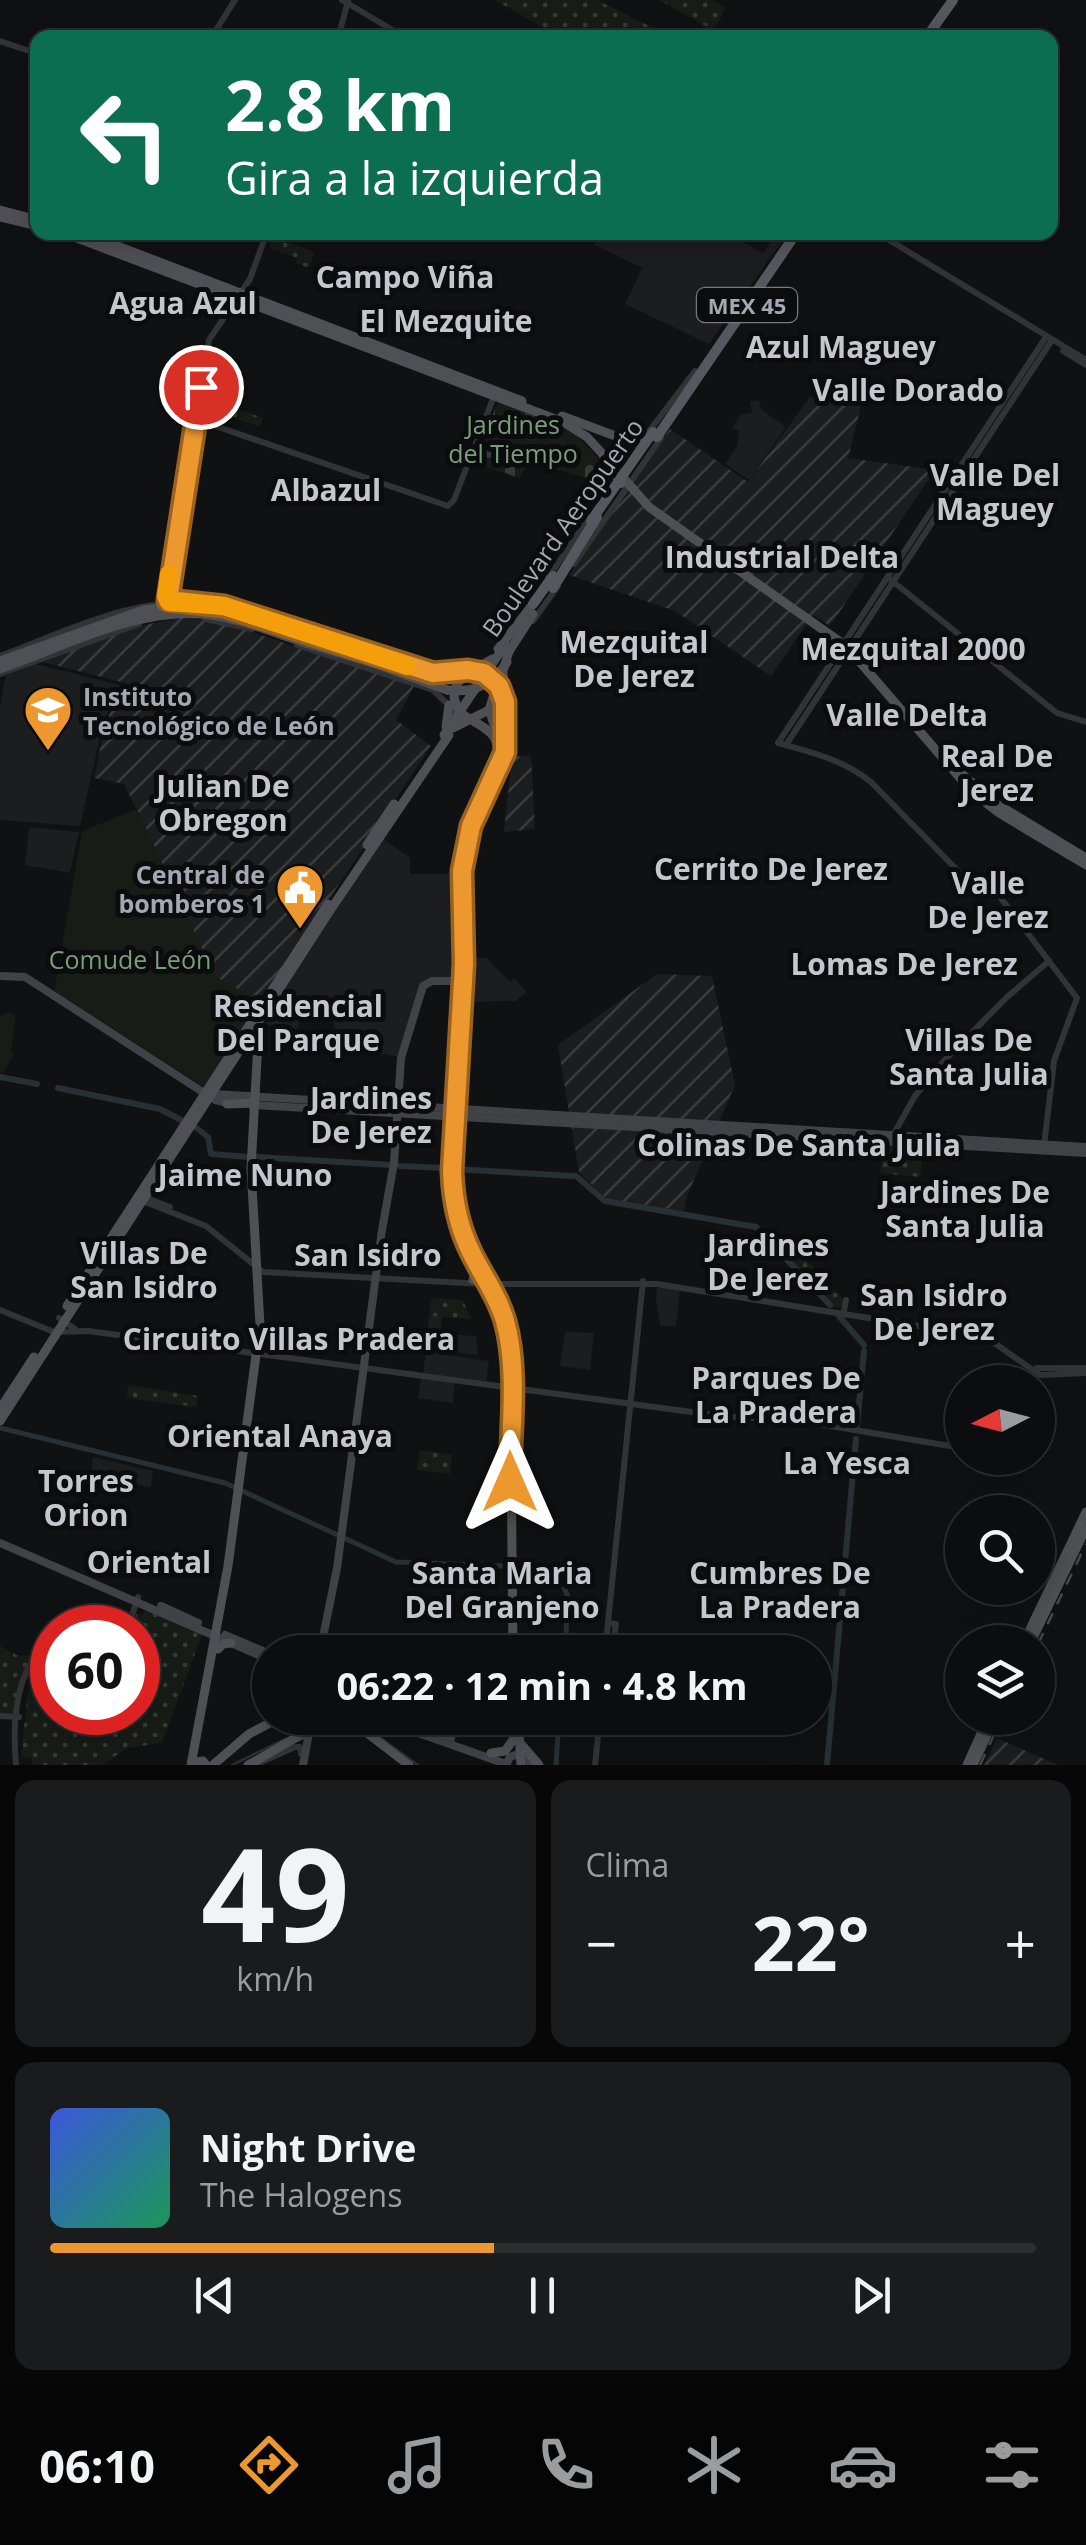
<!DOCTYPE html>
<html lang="es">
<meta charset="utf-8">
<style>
:root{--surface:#0c0d0e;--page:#1a1b1c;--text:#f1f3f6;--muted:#9a9c9e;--line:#2c2d2e;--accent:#ec982f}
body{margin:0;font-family:"Open Sans",sans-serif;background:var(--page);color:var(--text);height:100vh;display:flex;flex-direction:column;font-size:38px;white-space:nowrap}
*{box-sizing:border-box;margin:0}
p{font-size:32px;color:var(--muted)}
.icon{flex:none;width:55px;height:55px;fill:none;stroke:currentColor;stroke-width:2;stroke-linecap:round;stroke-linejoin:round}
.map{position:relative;height:1765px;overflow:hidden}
.side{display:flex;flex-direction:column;gap:15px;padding:15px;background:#070708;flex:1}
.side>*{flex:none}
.guide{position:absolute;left:30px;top:30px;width:1028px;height:210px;border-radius:20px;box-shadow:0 5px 25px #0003,0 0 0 2px var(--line);background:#0b6e4f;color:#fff;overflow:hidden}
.needle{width:65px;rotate:264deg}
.buttons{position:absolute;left:945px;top:1365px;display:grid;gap:20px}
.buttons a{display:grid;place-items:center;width:110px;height:110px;border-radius:50%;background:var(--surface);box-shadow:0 5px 25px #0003,0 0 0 2px var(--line);font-size:50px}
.speed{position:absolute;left:30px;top:1605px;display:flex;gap:20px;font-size:50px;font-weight:700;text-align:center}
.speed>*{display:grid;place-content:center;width:130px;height:130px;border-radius:50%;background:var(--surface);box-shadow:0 5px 25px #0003,0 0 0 2px var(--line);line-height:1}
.speed .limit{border:15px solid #d22;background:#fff;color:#111}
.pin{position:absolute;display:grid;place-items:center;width:85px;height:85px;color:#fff;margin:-42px;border:5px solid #fff;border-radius:50%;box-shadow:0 2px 10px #0007}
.me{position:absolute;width:110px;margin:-55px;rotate:0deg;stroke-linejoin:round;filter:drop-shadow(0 0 8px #0008)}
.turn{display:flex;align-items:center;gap:35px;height:210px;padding:0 30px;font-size:45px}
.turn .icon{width:130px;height:130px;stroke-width:2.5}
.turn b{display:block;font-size:70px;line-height:85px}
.big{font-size:75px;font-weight:700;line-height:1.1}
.side .card{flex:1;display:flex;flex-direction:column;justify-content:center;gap:15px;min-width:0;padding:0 35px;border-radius:20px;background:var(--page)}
.side .dial{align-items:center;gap:0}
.dial b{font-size:130px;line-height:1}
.song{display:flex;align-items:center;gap:30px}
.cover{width:120px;height:120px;border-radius:15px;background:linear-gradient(135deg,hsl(230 70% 55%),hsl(150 70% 35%))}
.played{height:10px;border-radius:5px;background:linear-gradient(90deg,var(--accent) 45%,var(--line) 45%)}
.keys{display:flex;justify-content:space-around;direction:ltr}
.heat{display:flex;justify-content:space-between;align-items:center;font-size:55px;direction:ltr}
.side .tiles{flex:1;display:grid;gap:15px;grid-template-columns:1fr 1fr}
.card:last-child{grid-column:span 2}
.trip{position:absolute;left:252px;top:1635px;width:580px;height:100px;border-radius:50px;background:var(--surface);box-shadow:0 5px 25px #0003,0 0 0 2px var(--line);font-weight:700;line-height:100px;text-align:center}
.tab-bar{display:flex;height:160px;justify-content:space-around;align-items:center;background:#050506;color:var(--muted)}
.tab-bar .icon{width:70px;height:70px}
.tab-bar .on{color:var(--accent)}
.tab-bar b{font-size:45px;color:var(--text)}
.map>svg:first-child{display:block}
</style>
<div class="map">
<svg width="1086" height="1765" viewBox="0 0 1086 1765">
<defs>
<pattern id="industrial-furrows" width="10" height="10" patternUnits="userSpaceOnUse" patternTransform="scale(2.5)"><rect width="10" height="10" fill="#1c1d1f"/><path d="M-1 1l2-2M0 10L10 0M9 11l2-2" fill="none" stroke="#3a3b3d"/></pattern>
<pattern id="grass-dots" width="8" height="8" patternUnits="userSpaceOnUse" patternTransform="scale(2.5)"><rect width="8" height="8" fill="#171c17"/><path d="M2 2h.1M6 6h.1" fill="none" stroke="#363a36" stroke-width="1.8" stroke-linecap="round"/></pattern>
<pattern id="cemetery-stones" width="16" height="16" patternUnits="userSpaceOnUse" patternTransform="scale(2.5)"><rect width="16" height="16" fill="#171c17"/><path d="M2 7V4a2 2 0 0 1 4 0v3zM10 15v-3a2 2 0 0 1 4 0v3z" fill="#363a36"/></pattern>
</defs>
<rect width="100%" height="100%" fill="#101112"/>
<g fill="#1c1d1f">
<polygon points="604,233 727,233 763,253 773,239 761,233 788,233 709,344 625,304 642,268 593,244"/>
<polygon points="759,400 761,409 786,427 749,480 725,464 737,446 739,430 732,429 741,414 752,413 750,402"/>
<polygon points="36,664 120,685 104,720 80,826 0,820 0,707 4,682 7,675"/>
<polygon points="29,827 79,832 70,873 25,865"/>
<polygon points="382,838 410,858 410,874 454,874 455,979 429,979 399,1057 356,1049 336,1037 333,1018 301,1010 298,1029 265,1024 267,1015"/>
<polygon points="471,958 487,958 507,979 511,982 514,978 527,992 516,1001 464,1002 466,962 470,962"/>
<polygon points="657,1285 680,1289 676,1326 660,1326 656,1298"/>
<polygon points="429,1316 442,1317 440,1334 476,1336 478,1355 426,1349"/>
<polygon points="565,1332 594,1333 590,1370 560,1366"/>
<polygon points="426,1352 489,1361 486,1381 423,1373"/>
<polygon points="421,1378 455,1382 453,1403 418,1398"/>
<polygon points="93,1457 153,1471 151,1487 90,1478"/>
</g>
<g fill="url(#industrial-furrows)">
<polygon points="810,397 861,406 848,458 935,470 830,626 813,615 771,676 675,611 569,575 670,429 748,482"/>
<polygon points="185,617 222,622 414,686 396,720 431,746 258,1006 215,976 124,784 94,778 106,721 125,683 39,661 144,625"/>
<polygon points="507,754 511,757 531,755 535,829 504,832 511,764 504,764"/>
<polygon points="657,974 712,976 735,1085 687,1196 684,1211 608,1200 579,1172 558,1045"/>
<polygon points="997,1738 1058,1765 984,1765"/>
</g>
<g fill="url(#grass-dots)">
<polygon points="495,0 597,0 672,37 566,37 545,29"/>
<polygon points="659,0 713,0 725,8 719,22 711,29"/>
<polygon points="271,235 314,252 309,268 296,263 297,258 270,249"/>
<polygon points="204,396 263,418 260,427 202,407"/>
<polygon points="889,1143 924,1146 920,1177 880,1173 882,1159 879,1159"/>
<polygon points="766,1233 785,1237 845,1301 845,1309 831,1306"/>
<polygon points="431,1298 463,1300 471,1319 429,1316"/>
<polygon points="128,1385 198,1396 196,1407 127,1398"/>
<polygon points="420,1450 452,1455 450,1474 417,1470"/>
<polygon points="146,1610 203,1632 162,1743 128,1748 101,1765 33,1765 31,1758 21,1757 27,1697 37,1663 52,1668 52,1712 138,1712 138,1628 132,1627 137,1613 142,1615"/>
<polygon points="0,1646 17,1655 31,1656 12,1714 0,1713"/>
</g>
<polygon fill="url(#cemetery-stones)" points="498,402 575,433 611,473 608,485 530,461 519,478 473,462"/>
<g fill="#171c17">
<polygon points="137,809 215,976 263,1004 207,1089 54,991 82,831"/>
<polygon points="8,1012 16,1015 11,1050 14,1055 3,1073 0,1072 0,1017"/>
</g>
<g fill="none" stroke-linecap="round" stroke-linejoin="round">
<g stroke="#273035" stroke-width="2.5">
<polyline points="354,1718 373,1732"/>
<polyline points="314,1724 329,1718"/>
<polyline points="379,1737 418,1765"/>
<polyline points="232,1765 285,1739"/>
</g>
<g stroke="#273035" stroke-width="5">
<polyline points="0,1428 225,1483 396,1562 501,1566 550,1574 562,1582 568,1597 565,1652"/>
<polyline points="556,1765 559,1718"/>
</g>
<g stroke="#273035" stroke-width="6">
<polyline points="0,1077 37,1084"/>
<polyline points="58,1088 160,1109 183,1121"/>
<polyline points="194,1126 208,1137 211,1154 249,1157"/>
<polyline points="257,1157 391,1165"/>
<polyline points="400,1166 445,1168"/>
<polyline points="454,1169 572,1176"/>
<polyline points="576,1176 605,1201 756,1227 830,1305"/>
<polyline points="838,1315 864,1345"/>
<polyline points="857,1426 864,1351"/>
<polyline points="827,1765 856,1439"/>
</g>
<g stroke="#323337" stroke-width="6">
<polyline points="342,0 406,38"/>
<polyline points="211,38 235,0"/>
<polyline points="338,38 348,1"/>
<polyline points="0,41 38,54"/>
<polyline points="876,232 1086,360"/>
<polyline points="1063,351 1086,365"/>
<polyline points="195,419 448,506 454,500 494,396"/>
<polyline points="647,434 695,371"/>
<polyline points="574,564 661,438"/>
<polyline points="548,578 589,518"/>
<polyline points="891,580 1057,713 1086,722"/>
<polyline points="163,602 209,340 250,279 267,232"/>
<polyline points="206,619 252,629"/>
<polyline points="533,621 558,586"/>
<polyline points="297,645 433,690 461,717"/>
<path d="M0,656c68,-25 141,-64 215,-51"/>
<polyline points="0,674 139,624"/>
<polyline points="786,745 1052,340"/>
<polyline points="892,1137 915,1096 940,1065 1006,998 1049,961"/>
<path d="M1044,1146l10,-85 23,-63 -83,-109 -33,-15 -90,-92c-27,-22 -60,-30 -93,-39l268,-406"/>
<polyline points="144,1197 170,1207"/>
<polyline points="140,1200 206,1226 263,1272 483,1284 657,1284 974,1335 990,1340 1040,1375 1086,1373"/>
<polyline points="0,1310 54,1332 88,1331 729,1417 789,1419 962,1448"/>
<polyline points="844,1311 846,1300"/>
<polyline points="59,1318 75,1329"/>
<polyline points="1037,1368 1086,1368"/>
<polyline points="1038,1407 1038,1452"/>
<polyline points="608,1623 616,1624 612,1652"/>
<polyline points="128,1628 138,1597"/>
<polyline points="605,1652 643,1281"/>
<polyline points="0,1716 19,1717"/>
<polyline points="257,1764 295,1747 300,1747 301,1754"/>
<path d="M16,1765c-3,-34 -2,-78 18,-106l18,1"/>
<polyline points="595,1765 600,1718"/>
</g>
<g stroke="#404247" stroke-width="8">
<polyline points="0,976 25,977 215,1100 233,1104"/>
<polyline points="213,1094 1086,1147"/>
<polyline points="252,1105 1086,1153"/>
<polyline points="0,1543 270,1660"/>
<polyline points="161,1606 198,1623"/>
<polyline points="225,1635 270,1654"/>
<polyline points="320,1652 337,1568 382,1230 394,1163 401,1058 423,986 432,981 463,981"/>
<polyline points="384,1718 404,1728 506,1764"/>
<polyline points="394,1718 451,1739"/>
<polyline points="311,1721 312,1718"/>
<polyline points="303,1765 309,1733"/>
<polyline points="506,1765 510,1757 518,1754 526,1757 531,1765"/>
</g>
<g stroke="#4e5056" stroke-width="9">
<polyline points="0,210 38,220"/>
<polyline points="0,217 38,226"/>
<polyline points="61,232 563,422 587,437 609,461"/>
<polyline points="81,232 522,401"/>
<polyline points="562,416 634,443 644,438"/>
<polyline points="619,473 649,507 846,646 973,793 999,813 1086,865"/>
<polyline points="498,649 533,604"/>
<path d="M509,651l-6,20 2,81 -34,73 -9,46 2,93 -12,207c1,21 3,42 11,62 15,43 41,70 47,118l3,301"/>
<polyline points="508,653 533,614"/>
<polyline points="0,661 143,610 185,605 225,610 298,631 433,673 474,671"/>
<polyline points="376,664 447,690"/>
<path d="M0,669c60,-21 137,-61 201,-55 38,3 75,20 111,31"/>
<polyline points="485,677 494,694 489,710"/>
<path d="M461,713c20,15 42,17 35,48"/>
<polyline points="446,727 449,705"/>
<polyline points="496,731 491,715 498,712 502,720"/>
<polyline points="962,774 997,804 1086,858"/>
<polyline points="367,845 394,804"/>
<polyline points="227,1104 255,1103"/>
<polyline points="473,1280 476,1270"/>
<polyline points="67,1306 328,904"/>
<polyline points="0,1409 34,1357"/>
<polyline points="0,1421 331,909 449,735"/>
<polyline points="1024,1642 1086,1512"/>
<polyline points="1031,1642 1086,1528"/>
<polyline points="218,1649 223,1644 231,1643"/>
<polyline points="518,1718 521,1765"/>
<polyline points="521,1744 539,1765"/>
<polyline points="491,1753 505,1751 513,1740"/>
<polyline points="197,1762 203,1761 206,1765"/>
<polyline points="191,1765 228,1566 260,1325 251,1168 259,1024"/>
<polyline points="213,1765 249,1734 279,1718"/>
<path d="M248,1765c23,-11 77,-51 103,-43 5,1 49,37 58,43"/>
<polyline points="967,1765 988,1718"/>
<polyline points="973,1765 995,1718"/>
</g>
<g stroke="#56585f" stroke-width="10">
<polyline points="926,38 953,0"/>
<polyline points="657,437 797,232"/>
<polyline points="604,456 621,483"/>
<polyline points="553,588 597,517"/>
<polyline points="533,604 553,576"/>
</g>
<g stroke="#45474c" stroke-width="2.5" stroke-dasharray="12 10" stroke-linecap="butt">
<polyline points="1038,1644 1086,1544"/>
<polyline points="980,1765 1002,1718"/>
</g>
<polyline stroke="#404247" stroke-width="8" points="304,1736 306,1724"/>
<g stroke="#4e5056" stroke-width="9">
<polyline points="312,645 376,664"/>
<path d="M447,690c27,4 46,-6 60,-28"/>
<path d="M461,713c-21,-30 10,-41 31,-54"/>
<polyline points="453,728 489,710"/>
<polyline points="444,735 505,645"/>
</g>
<polyline stroke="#56585f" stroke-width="10" points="591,521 653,432"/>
</g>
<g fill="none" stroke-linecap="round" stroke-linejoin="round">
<g stroke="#99631f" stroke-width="25">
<path id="route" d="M201,387l-33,213 56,6 209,67 35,-3 16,3 15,13 6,16v50l-34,74 -9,45 2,93 -12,207c1,29 6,55 19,81 11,23 27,44 34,69 14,50 5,110 5,161"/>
</g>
<use href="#route" stroke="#ec982f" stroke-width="18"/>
<polyline stroke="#f59e0b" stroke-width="18" points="169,574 166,596 169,602 224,606 407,666"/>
</g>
<defs>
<g id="university-pin" transform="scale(2.5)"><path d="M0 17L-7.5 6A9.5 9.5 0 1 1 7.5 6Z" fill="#ec982f" stroke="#0b0c0d"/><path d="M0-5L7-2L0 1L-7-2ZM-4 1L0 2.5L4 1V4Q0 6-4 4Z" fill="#fff"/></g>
<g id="civic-pin" transform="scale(2.5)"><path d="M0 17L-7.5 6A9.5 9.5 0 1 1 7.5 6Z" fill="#ec982f" stroke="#0b0c0d"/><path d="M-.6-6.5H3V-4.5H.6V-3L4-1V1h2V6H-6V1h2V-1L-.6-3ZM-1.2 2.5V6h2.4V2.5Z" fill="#fff"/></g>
</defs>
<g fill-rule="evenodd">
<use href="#university-pin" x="48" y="710"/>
<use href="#civic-pin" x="300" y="888"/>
</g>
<g text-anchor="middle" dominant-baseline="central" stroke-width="10" stroke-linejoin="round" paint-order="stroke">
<rect fill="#0b0c0d" stroke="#757a80" stroke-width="2.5" x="697" y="288" width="100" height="34" rx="8"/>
<g font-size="22" font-weight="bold" fill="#a2a9b2">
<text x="747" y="305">MEX 45</text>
</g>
<g font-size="25" fill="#7b9d79" stroke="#0b0c0d">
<text x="513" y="424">Jardines<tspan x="513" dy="29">del Tiempo</tspan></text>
<text x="130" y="959">Comude León</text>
</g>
<g font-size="25" fill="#a2a9b2" stroke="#0b0c0d">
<text transform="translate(562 527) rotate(-55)">Boulevard Aeropuerto</text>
</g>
<g font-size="25" font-weight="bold" fill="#a2a9b2" stroke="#0b0c0d" text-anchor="start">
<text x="83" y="696">Instituto<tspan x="83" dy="29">Tecnológico de León</tspan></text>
<text x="265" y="874" text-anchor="end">Central de<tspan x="265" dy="29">bomberos 1</tspan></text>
</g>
<g font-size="30" font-weight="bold" fill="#c3c7ce" stroke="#0b0c0d">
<text x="405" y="276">Campo Viña</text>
<text x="183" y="302">Agua Azul</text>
<text x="446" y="320">El Mezquite</text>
<text x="841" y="346">Azul Maguey</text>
<text x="908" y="389">Valle Dorado</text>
<text x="995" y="474">Valle Del<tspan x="995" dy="34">Maguey</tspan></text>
<text x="326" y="489">Albazul</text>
<text x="782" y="556">Industrial Delta</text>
<text x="634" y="641">Mezquital<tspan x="634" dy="34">De Jerez</tspan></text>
<text x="913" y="648">Mezquital 2000</text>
<text x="907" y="714">Valle Delta</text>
<text x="997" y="755">Real De<tspan x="997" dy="34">Jerez</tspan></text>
<text x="223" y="785">Julian De<tspan x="223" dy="34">Obregon</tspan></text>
<text x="771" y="868">Cerrito De Jerez</text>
<text x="988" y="882">Valle<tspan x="988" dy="34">De Jerez</tspan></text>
<text x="904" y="963">Lomas De Jerez</text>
<text x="298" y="1005">Residencial<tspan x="298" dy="34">Del Parque</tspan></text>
<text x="969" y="1039">Villas De<tspan x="969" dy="34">Santa Julia</tspan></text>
<text x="371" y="1097">Jardines<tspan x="371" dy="34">De Jerez</tspan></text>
<text x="799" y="1144">Colinas De Santa Julia</text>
<text x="245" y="1174">Jaime Nuno</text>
<text x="965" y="1191">Jardines De<tspan x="965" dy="34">Santa Julia</tspan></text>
<text x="768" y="1244">Jardines<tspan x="768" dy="34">De Jerez</tspan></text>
<text x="144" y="1252">Villas De<tspan x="144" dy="34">San Isidro</tspan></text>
<text x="368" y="1254">San Isidro</text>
<text x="934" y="1294">San Isidro<tspan x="934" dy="34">De Jerez</tspan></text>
<text x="289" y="1338">Circuito Villas Pradera</text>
<text x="776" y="1377">Parques De<tspan x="776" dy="34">La Pradera</tspan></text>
<text x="280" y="1435">Oriental Anaya</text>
<text x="847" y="1462">La Yesca</text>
<text x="86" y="1480">Torres<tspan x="86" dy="34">Orion</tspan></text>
<text x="149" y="1561">Oriental</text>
<text x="502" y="1572">Santa Maria<tspan x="502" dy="34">Del Granjeno</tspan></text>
<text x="780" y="1572">Cumbres De<tspan x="780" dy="34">La Pradera</tspan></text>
</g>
</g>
</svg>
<div class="buttons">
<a><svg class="needle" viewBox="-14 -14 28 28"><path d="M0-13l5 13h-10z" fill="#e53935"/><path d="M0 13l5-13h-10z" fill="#9a9c9e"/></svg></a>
<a><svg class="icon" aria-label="search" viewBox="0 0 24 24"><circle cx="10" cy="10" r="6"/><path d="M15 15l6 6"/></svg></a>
<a><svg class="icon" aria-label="layers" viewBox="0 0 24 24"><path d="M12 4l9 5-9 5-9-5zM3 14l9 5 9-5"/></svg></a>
</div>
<div class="speed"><div class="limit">60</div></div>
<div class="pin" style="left:201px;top:387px;background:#d93025"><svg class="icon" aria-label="arrive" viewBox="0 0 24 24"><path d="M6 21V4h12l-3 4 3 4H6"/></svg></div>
<svg class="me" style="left:510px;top:1482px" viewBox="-20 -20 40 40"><path d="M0-17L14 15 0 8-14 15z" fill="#ec982f" stroke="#fff" stroke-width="4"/></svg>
<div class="trip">06:22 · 12 min · 4.8 km</div>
<div class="guide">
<div class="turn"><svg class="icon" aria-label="left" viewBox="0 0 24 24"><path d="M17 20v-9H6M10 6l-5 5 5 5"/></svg><div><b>2.8 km</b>Gira a la izquierda</div></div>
</div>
</div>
<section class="side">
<div class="tiles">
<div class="card dial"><b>49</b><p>km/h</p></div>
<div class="card"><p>Clima</p>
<div class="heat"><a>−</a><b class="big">22°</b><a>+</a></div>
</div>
<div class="card">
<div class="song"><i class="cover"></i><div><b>Night Drive</b><p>The Halogens</p></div></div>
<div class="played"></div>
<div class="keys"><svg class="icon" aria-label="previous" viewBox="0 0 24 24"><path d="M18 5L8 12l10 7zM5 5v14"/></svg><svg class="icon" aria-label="pause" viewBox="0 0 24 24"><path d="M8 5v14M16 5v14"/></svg><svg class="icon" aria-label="next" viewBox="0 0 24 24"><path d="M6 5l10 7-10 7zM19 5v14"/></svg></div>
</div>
</div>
</section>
<nav class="tab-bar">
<b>06:10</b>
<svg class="icon on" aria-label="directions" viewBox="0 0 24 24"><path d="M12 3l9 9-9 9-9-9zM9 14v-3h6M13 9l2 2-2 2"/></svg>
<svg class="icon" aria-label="music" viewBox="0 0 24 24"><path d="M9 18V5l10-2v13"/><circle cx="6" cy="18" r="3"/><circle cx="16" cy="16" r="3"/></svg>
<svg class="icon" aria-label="phone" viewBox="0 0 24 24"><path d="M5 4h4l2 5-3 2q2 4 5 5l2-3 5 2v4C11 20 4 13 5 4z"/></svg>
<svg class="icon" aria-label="climate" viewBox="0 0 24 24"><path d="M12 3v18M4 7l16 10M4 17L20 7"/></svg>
<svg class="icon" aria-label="car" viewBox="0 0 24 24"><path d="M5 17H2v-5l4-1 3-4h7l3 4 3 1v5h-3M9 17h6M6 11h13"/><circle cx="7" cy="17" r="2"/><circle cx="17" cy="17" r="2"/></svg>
<svg class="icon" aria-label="filters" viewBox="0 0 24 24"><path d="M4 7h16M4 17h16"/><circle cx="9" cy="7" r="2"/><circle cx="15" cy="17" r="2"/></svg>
</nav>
